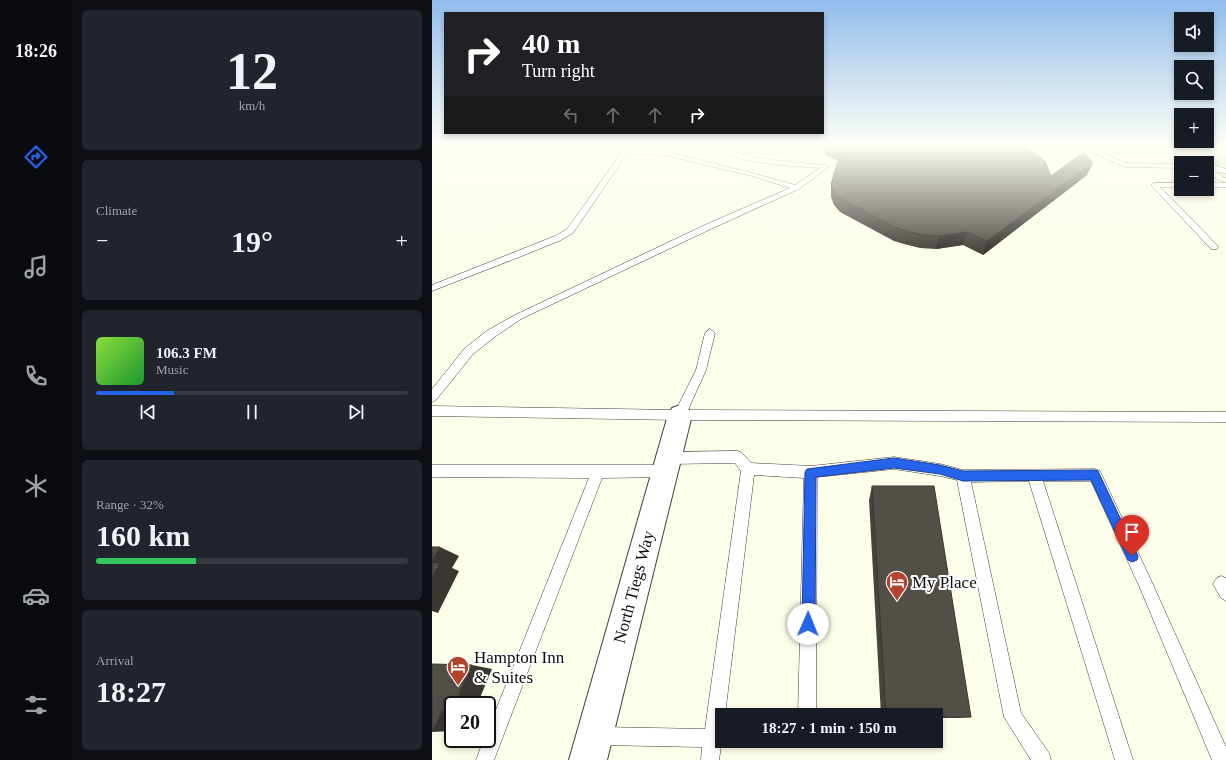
<!DOCTYPE html>
<meta charset="utf-8">
<style>
:root{--surface:#171b24;--page:#20242c;--text:#f1f3f6;--muted:#9ea1a6;--line:#363941;--accent:#2563eb}
body{margin:0;font-family:Georgia,serif;background:var(--page);color:var(--text);height:100vh;display:flex;flex-direction:column;font-size:15px;white-space:nowrap}
*{box-sizing:border-box;margin:0}
p{font-size:13px;color:var(--muted)}
.icon{flex:none;width:22px;height:22px;fill:none;stroke:currentColor;stroke-width:2;stroke-linecap:round;stroke-linejoin:round}
.map{position:relative;flex:1;overflow:hidden}
.panel{display:flex;flex-direction:column;gap:10px;padding:10px;background:#0d0f14;width:360px}
.panel>*{flex:none}
.guide{position:absolute;left:12px;top:12px;width:380px;height:122px;border-radius:0px;box-shadow:0 2px 6px #0003;background:#202124;color:#fff;overflow:hidden}
.buttons{position:absolute;left:742px;top:12px;display:grid;gap:8px}
.buttons a{display:grid;place-items:center;width:40px;height:40px;border-radius:0px;background:var(--surface);box-shadow:0 2px 6px #0003;font-size:20px}
.speed{position:absolute;left:12px;top:696px;display:flex;gap:8px;font-size:20px;font-weight:700;text-align:center}
.speed>*{display:grid;place-content:center;width:52px;height:52px;border-radius:50%;background:var(--surface);box-shadow:0 2px 6px #0003;line-height:1}
.speed .limit{border:2px solid #111;border-radius:6px;background:#fff;color:#111}
.pin{position:absolute;display:grid;place-items:center;width:34px;height:34px;color:#fff;margin:-41px -17px;border-radius:50% 50% 50% 0;rotate:-45deg;box-shadow:0 0 4px #0007}
.pin .icon{rotate:45deg}
.me{position:absolute;width:44px;margin:-22px;rotate:1deg;stroke-linejoin:round;filter:drop-shadow(0 0 3px #0008)}
.turn{display:flex;align-items:center;gap:14px;height:84px;padding:0 12px;font-size:18px}
.turn .icon{width:52px;height:52px;stroke-width:2.5}
.turn b{display:block;font-size:28px;line-height:34px}
.lanes{display:flex;align-items:center;height:38px;padding:0 12px;background:#0003;justify-content:center;gap:20px;direction:ltr}
.lanes .off{opacity:.35}
.big{font-size:30px;font-weight:700;line-height:1.1}
.panel .tile{flex:1;display:flex;flex-direction:column;justify-content:center;gap:6px;min-width:0;padding:0 14px;border-radius:6px;background:var(--page)}
.panel .dial{align-items:center;gap:0}
.dial b{font-size:52px;line-height:1}
.song{display:flex;align-items:center;gap:12px}
.cover{width:48px;height:48px;border-radius:6px;background:linear-gradient(135deg,hsl(90 70% 55%),hsl(130 70% 35%))}
.played{height:4px;border-radius:2px;background:linear-gradient(90deg,var(--accent) 25%,var(--line) 25%)}
.keys{display:flex;justify-content:space-around;direction:ltr}
.heat{display:flex;justify-content:space-between;align-items:center;font-size:22px;direction:ltr}
.charge{height:6px;border-radius:3px;background:linear-gradient(90deg,#34c759 32%,var(--line) 0)}
.trip{position:absolute;left:283px;top:708px;width:228px;height:40px;border-radius:0px;background:var(--surface);box-shadow:0 2px 6px #0003;font-weight:700;line-height:40px;text-align:center}
main{display:flex;flex:1;min-height:0}
.menu{display:flex;flex-direction:column;width:72px;justify-content:space-around;align-items:center;background:#090b0e;color:var(--muted)}
.menu .icon{width:28px;height:28px}
.menu .active{color:var(--accent)}
.menu b{font-size:18px;color:var(--text)}
.map>svg:first-child{display:block}
</style>
<main>
<nav class="menu">
<b>18:26</b>
<svg class="icon active" aria-label="directions" viewBox="0 0 24 24"><path d="M12 3l9 9-9 9-9-9zM9 14v-3h6M13 9l2 2-2 2"/></svg>
<svg class="icon" aria-label="music" viewBox="0 0 24 24"><path d="M9 18V5l10-2v13"/><circle cx="6" cy="18" r="3"/><circle cx="16" cy="16" r="3"/></svg>
<svg class="icon" aria-label="phone" viewBox="0 0 24 24"><path d="M5 4h4l2 5-3 2q2 4 5 5l2-3 5 2v4C11 20 4 13 5 4z"/></svg>
<svg class="icon" aria-label="climate" viewBox="0 0 24 24"><path d="M12 3v18M4 7l16 10M4 17L20 7"/></svg>
<svg class="icon" aria-label="car" viewBox="0 0 24 24"><path d="M5 17H2v-5l4-1 3-4h7l3 4 3 1v5h-3M9 17h6M6 11h13"/><circle cx="7" cy="17" r="2"/><circle cx="17" cy="17" r="2"/></svg>
<svg class="icon" aria-label="filters" viewBox="0 0 24 24"><path d="M4 7h16M4 17h16"/><circle cx="9" cy="7" r="2"/><circle cx="15" cy="17" r="2"/></svg>
</nav>
<section class="panel">
<div class="tile dial"><b>12</b><p>km/h</p></div>
<div class="tile"><p>Climate</p>
<div class="heat"><a>−</a><b class="big">19°</b><a>+</a></div>
</div>
<div class="tile">
<div class="song"><i class="cover"></i><div><b>106.3 FM</b><p>Music</p></div></div>
<div class="played"></div>
<div class="keys"><svg class="icon" aria-label="previous" viewBox="0 0 24 24"><path d="M18 5L8 12l10 7zM5 5v14"/></svg><svg class="icon" aria-label="pause" viewBox="0 0 24 24"><path d="M8 5v14M16 5v14"/></svg><svg class="icon" aria-label="next" viewBox="0 0 24 24"><path d="M6 5l10 7-10 7zM19 5v14"/></svg></div>
</div>
<div class="tile"><p>Range · 32%</p><b class="big">160 km</b><div class="charge"></div></div>
<div class="tile"><p>Arrival</p><b class="big">18:27</b></div>
</section>
<div class="map">
<svg width="794" height="760" viewBox="0 0 794 760">
<rect width="100%" height="100%" fill="#fdfeea"/>
<g fill="#c4e5b6">
<path d="M293,145h97c-24,9 -75,18 -97,0z"/>
<polygon points="745,145 794,145 794,181 787,180 775,169 775,163 767,163"/>
</g>
<g fill="none" stroke-linecap="round" stroke-linejoin="round">
<g stroke="#3e3e3e" stroke-width="1">
<g id="lane">
<path d="M195,145h6l-4,5 35,1 92,23 39,11 25,-17c-27,-2 -89,-4 -109,-23 12,0 26,9 38,11 25,5 51,7 77,9l3,2 -30,22 -86,39 -192,91 -25,17 -23,18 -37,46 -4,2v-13l33,-41 23,-18 27,-15 192,-91 83,-36 -38,-12 -88,-21 -37,-1 -54,79 -12,7 -34,14 -95,37v-6l123,-49 12,-7z"/>
<path d="M644,145h9l9,4h92l-2,-2 3,-2c14,6 23,21 39,24v4l-10,-1 6,5 4,1v4l-8,-2 -10,-9 3,-2 -4,-3v-3h-4l-12,-10h-89l24,10 55,1v4l-56,-1z"/>
<polygon points="749,183 749,187 728,187 785,245 786,247 785,249 779,249 719,185 722,183"/>
<rect x="775" y="183" width="19" height="4"/>
<polygon points="278,329 283,333 274,370 256,410 794,412 794,422 248,420 0,416 0,406 244,410 264,370 273,333"/>
<polygon points="306,451 310,453 319,463 379,466 462,457 508,464 531,470 663,469 668,471 718,578 794,747 794,760 780,760 708,588 659,481 611,481 701,760 683,760 597,481 539,482 589,713 617,753 619,760 599,760 572,717 525,480 508,476 462,469 385,477 384,715 366,715 372,478 322,475 293,715 290,715 290,741 298,741 297,744 289,746 287,760 269,760 270,747 167,745 160,743 158,736 160,729 167,727 273,729 309,471 303,463 237,464 233,462 231,458 233,454 237,452"/>
<polygon points="0,465 233,465 238,467 239,471 238,475 233,477 170,478 62,760 44,760 52,739 55,739 55,732 157,478 0,477"/>
<polygon points="789,576 794,578 794,601 789,598 781,584 784,579"/>
</g>
</g>
<g stroke="#3e3e3e" stroke-width="2">
<polygon id="street" points="248,405 256,408 260,415 175,760 137,760 236,415 240,408"/>
</g>
<use href="#lane" fill="#fff" fill-rule="evenodd"/>
<use href="#street" fill="#fff" fill-rule="evenodd"/>
</g>
<g fill="#47433e">
<polygon points="393,145 583,145 619,176 655,175 551,255 531,245 504,249 488,248 472,244 462,241 408,212 402,205 399,197 399,184 407,161 393,155"/>
<polygon points="440,486 539,717 527,718 504,718 504,715 449,715 437,500"/>
</g>
<g fill="#3a3732">
<polygon points="661,163 655,175 551,255 555,241"/>
<polygon points="535,232 531,245 504,249 507,236"/>
<polygon points="8,547 27,556 20,568 27,571 6,613 0,611 0,561"/>
<polygon points="40,665 60,669 45,705 22,705"/>
<polygon points="10,711 21,712 21,731 0,732"/>
</g>
<g fill="#534e48" stroke="#3a3732">
<polygon points="398,145 583,145 592,148 604,154 613,161 619,176 652,152 661,163 555,241 535,232 507,236 490,235 474,231 463,227 409,199 402,192 399,184 406,161 420,155"/>
<polygon points="440,486 502,486 539,717 504,717 504,715 454,715"/>
<polygon points="0,547 8,547 0,561"/>
<polygon points="0,563 8,563 0,578"/>
<polygon points="0,664 40,665 22,705 21,705 21,707 19,711 10,711 0,732"/>
</g>
<linearGradient id="sky" x2="0" y2="1"><stop stop-color="#92bdec"/><stop offset="0.58" stop-color="#fefff6"/><stop offset="1" stop-color="#fefff6" stop-opacity="0"/></linearGradient>
<rect width="794" height="252" fill="url(#sky)"/>
<polygon fill="#2563eb" stroke="#184099" points="462,458 508,465 531,471 663,470 666,471 706,556 705,560 700,562 696,560 659,480 531,481 508,474 462,468 384,477 383,624 381,629 376,631 372,629 370,624 373,472 375,469"/>
<defs>
<g id="hotel-pin" transform="scale(1.15)"><path d="M0 17L-7.5 6A9.5 9.5 0 1 1 7.5 6Z" fill="#b1442d" stroke="#fff"/><path d="M-6-4.5h1.5V1H6V5H4.5V3h-9V5H-6ZM-4 0a1.8 1.8 0 1 1 3.6 0ZM.5 0V-2.5h3Q6-2.5 6 0Z" fill="#fff"/></g>
</defs>
<g fill-rule="evenodd">
<use href="#hotel-pin" x="465" y="582"/>
<use href="#hotel-pin" x="26" y="667"/>
</g>
<g text-anchor="middle" dominant-baseline="central" stroke-width="4" stroke-linejoin="round" paint-order="stroke">
<g font-size="17" fill="#0b0b0b" stroke="#fff" text-anchor="start">
<text x="480" y="582">My Place</text>
<text x="42" y="657">Hampton Inn<tspan x="42" dy="20">&amp; Suites</tspan></text>
</g>
<g font-size="17" fill="#0b0b0b" stroke="#fff">
<text transform="translate(202 587) rotate(-75)">North Tiegs Way</text>
</g>
</g>
</svg>
<div class="buttons">
<a><svg class="icon" aria-label="sound" viewBox="0 0 24 24"><path d="M4 9h4l5-4v14l-5-4H4zM17 9q2 3 0 6"/></svg></a>
<a><svg class="icon" aria-label="search" viewBox="0 0 24 24"><circle cx="10" cy="10" r="6"/><path d="M15 15l6 6"/></svg></a>
<a>+</a>
<a>−</a>
</div>
<div class="speed"><div class="limit">20</div></div>
<div class="pin" style="left:700px;top:556px;background:#d93025"><svg class="icon" aria-label="arrive" viewBox="0 0 24 24"><path d="M6 21V4h12l-3 4 3 4H6"/></svg></div>
<svg class="me" style="left:376px;top:624px" viewBox="-20 -20 40 40"><circle r="19" fill="#fff"/><path d="M0-13L10 11 0 6-10 11z" fill="#2563eb"/></svg>
<div class="trip">18:27 · 1 min · 150 m</div>
<div class="guide">
<div class="turn"><svg class="icon" aria-label="right" viewBox="0 0 24 24"><path d="M7 20v-9h11M14 6l5 5-5 5"/></svg><div><b>40 m</b>Turn right</div></div>
<div class="lanes"><svg class="icon off" aria-label="left" viewBox="0 0 24 24"><path d="M17 20v-9H6M10 6l-5 5 5 5"/></svg><svg class="icon off" aria-label="ahead" viewBox="0 0 24 24"><path d="M12 20V5M6 11l6-6 6 6"/></svg><svg class="icon off" aria-label="ahead" viewBox="0 0 24 24"><path d="M12 20V5M6 11l6-6 6 6"/></svg><svg class="icon" aria-label="right" viewBox="0 0 24 24"><path d="M7 20v-9h11M14 6l5 5-5 5"/></svg></div>
</div>
</div>
</main>
